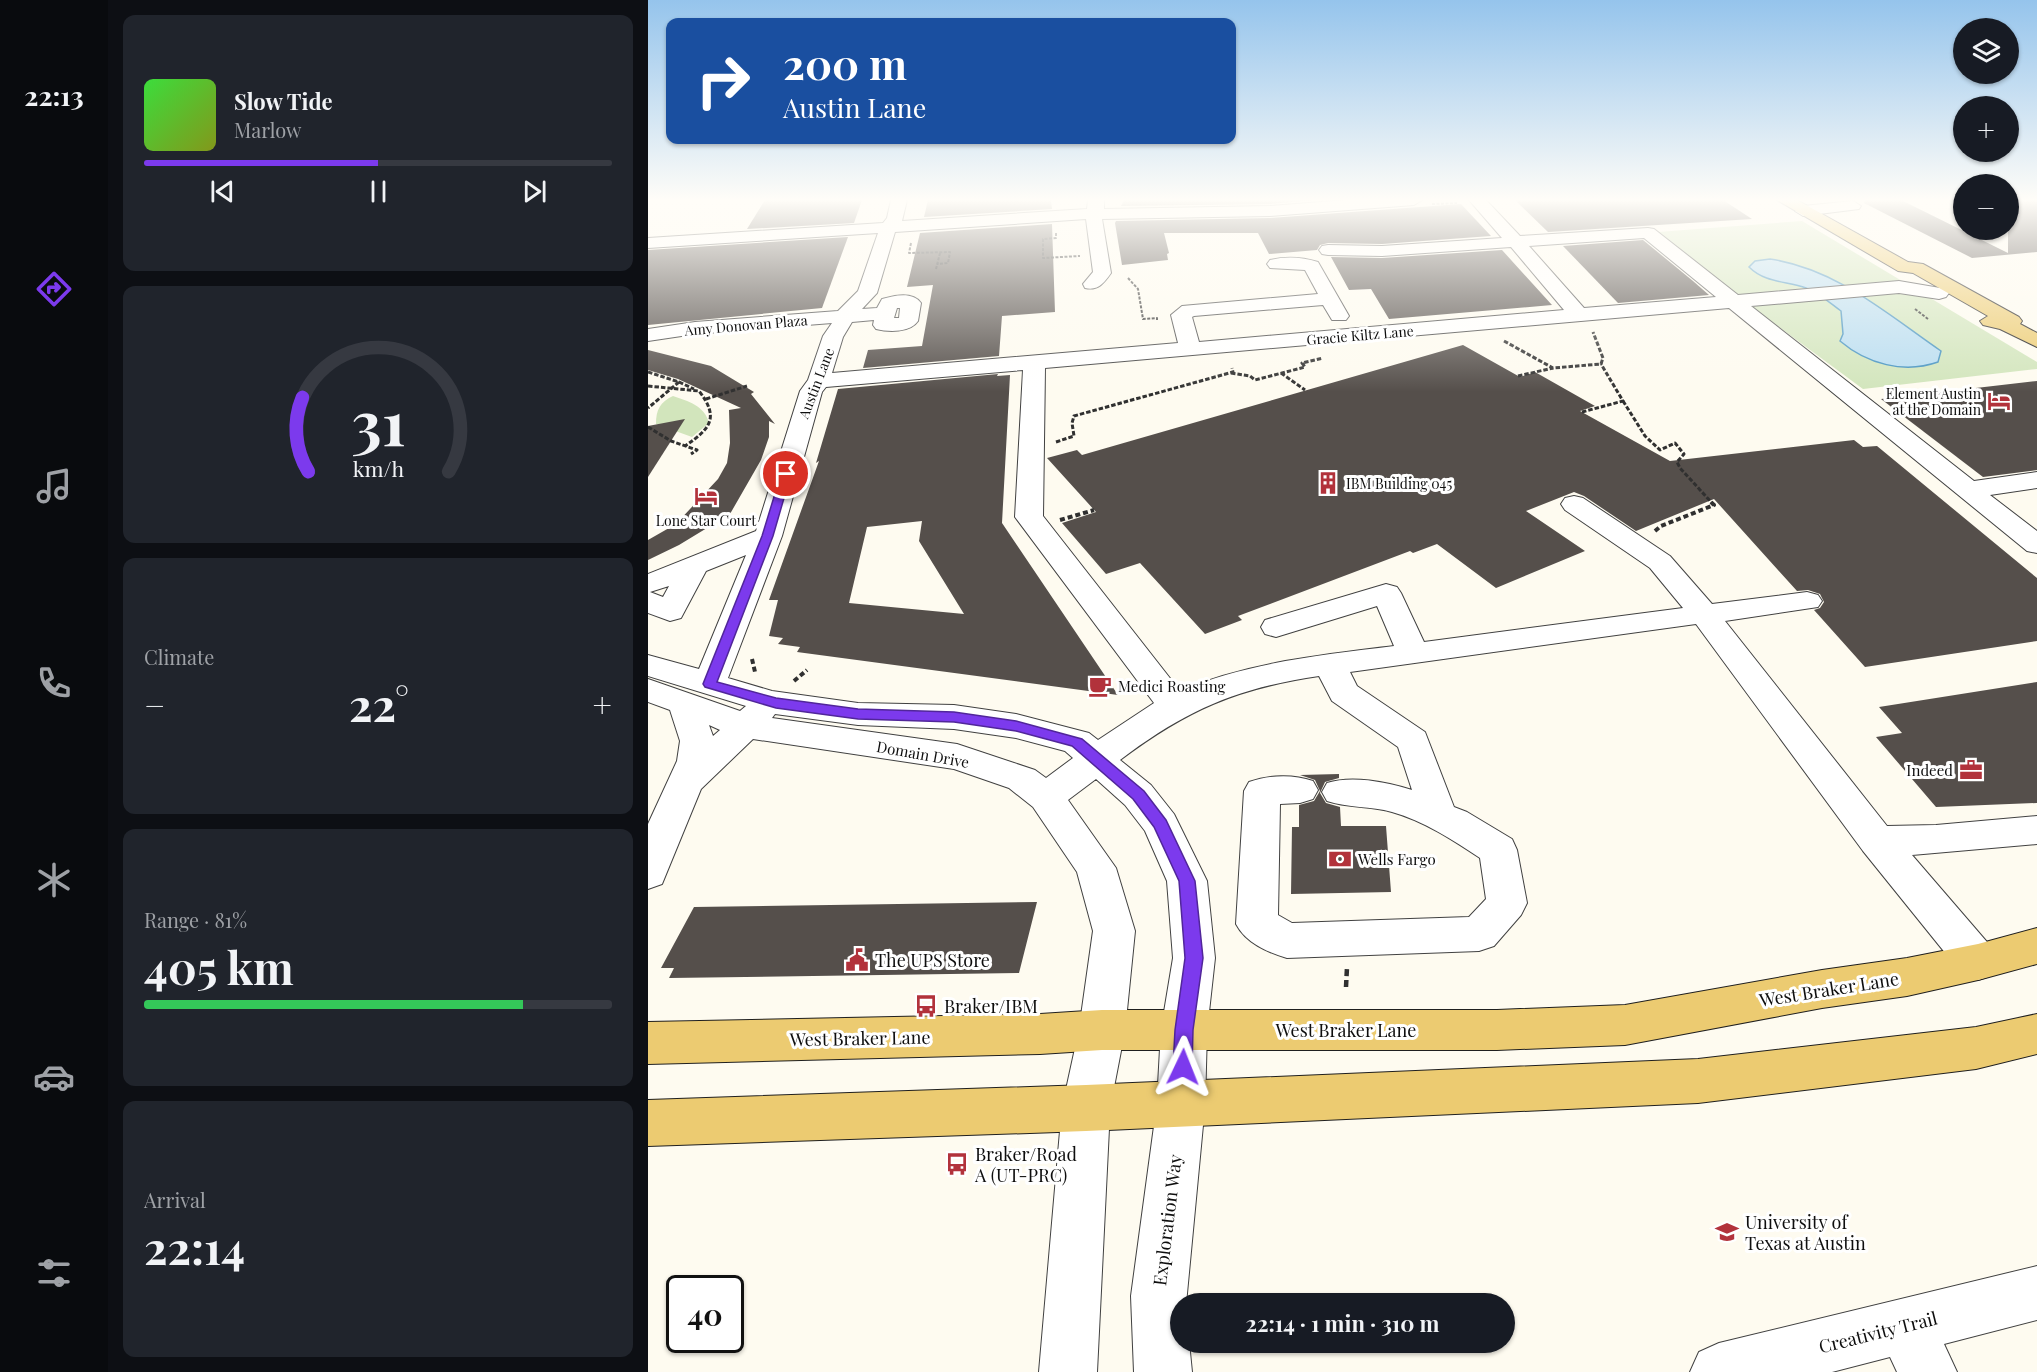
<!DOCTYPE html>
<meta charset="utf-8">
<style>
:root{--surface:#171b24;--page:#20242c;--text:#f1f3f6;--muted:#9ea1a6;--line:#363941;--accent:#7c3aed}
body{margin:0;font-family:"Playfair Display",serif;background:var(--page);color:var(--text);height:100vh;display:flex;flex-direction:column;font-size:22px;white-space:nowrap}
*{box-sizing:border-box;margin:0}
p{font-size:20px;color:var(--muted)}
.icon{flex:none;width:33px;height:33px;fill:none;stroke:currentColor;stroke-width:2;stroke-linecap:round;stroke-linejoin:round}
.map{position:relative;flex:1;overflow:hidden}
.details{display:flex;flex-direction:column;gap:15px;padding:15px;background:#0d0f14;width:540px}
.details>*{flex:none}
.guide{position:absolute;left:18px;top:18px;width:570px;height:126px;border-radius:12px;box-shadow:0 2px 4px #0004;background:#1a4fa0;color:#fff;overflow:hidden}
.controls{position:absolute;left:1305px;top:18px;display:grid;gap:12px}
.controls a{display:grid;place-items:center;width:66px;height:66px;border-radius:50%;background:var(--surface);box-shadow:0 2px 4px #0004;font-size:30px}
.speed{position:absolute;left:18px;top:1275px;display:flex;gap:12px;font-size:30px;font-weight:700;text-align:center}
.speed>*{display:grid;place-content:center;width:78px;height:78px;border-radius:50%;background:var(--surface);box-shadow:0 2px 4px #0004;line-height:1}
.speed .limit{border:3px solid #111;border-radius:9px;background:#fff;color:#111}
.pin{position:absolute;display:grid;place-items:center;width:51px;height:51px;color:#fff;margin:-26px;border:3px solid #fff;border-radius:50%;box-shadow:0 2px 6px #0007}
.me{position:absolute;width:66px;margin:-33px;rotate:2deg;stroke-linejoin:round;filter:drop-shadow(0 0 4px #0008)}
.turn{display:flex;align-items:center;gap:21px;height:126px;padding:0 18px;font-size:27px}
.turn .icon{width:78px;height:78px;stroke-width:2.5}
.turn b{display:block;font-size:42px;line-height:51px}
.big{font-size:45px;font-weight:700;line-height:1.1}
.details .widget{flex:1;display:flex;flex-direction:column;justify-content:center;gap:9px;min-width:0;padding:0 21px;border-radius:12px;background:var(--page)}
.details .dial{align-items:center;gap:0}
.dial svg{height:156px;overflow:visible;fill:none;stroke:var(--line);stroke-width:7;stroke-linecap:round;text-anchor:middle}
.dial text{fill:var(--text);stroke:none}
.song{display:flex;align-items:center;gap:18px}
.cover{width:72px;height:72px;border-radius:9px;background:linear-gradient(135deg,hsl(120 70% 55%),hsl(70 70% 35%))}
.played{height:6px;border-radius:3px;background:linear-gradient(90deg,var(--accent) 50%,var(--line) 50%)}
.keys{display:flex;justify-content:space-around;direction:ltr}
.heat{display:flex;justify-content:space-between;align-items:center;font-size:33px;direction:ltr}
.charge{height:9px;border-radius:4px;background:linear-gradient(90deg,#34c759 81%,var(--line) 0)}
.trip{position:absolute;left:522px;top:1293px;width:345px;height:60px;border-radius:30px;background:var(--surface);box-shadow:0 2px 4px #0004;font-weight:700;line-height:60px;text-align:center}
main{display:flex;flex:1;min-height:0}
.tab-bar{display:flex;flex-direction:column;width:108px;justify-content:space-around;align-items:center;background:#090b0e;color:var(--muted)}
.tab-bar .icon{width:42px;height:42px}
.tab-bar .selected{color:var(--accent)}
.tab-bar b{font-size:27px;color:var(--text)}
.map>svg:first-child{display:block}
</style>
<main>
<nav class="tab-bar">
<b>22:13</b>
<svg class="icon selected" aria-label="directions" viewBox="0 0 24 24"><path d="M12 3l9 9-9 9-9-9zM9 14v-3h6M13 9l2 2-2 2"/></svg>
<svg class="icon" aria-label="music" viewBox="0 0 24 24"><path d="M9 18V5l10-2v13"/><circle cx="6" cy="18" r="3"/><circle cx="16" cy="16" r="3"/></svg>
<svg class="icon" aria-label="phone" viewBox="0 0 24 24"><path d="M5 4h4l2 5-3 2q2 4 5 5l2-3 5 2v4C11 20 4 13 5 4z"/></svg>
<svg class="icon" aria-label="climate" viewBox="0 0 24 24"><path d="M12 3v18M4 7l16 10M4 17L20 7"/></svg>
<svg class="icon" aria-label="car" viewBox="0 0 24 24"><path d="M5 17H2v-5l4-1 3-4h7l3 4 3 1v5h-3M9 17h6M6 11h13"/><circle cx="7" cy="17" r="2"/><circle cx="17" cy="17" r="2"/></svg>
<svg class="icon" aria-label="filters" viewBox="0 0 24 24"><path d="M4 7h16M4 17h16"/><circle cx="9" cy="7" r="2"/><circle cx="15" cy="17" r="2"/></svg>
</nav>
<section class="details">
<div class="widget">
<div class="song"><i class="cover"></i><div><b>Slow Tide</b><p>Marlow</p></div></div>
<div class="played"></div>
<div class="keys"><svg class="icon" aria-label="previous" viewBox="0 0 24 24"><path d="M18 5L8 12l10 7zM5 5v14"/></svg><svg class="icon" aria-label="pause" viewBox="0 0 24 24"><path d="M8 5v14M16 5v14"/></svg><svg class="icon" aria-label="next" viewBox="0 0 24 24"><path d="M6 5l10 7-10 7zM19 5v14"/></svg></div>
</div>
<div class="widget dial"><svg viewBox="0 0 100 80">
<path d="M14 69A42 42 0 1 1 86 69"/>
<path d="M14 69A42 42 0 0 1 11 31" stroke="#7c3aed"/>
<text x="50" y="56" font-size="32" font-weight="700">31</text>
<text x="50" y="72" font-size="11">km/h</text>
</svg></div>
<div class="widget"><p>Climate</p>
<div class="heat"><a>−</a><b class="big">22°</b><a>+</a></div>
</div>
<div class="widget"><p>Range · 81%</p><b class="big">405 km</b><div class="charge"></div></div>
<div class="widget"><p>Arrival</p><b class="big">22:14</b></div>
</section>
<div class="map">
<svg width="1389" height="1372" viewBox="0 0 1389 1372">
<rect width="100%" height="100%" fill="#fefbf0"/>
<g fill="#d2e5bc">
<polygon points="1154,221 1389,362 1389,369 1215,389 1089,296 1010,232"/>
<path d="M25,396c15,5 32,10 36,27l-17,14 -36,-13c0,-14 4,-22 17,-28z"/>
</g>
<path fill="#b9ddf1" stroke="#4693c1" stroke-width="1.5" d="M1122,259c67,10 117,55 171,92l-3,11c-34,12 -71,2 -98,-21l3,-7 -2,-23c-11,-8 -22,-18 -35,-23 -20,-7 -41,-5 -57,-21l6,-6z"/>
<g fill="#554f4b" fill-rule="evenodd">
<polygon points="117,200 214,200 206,223 99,229"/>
<polygon points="280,200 403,200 404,209 276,217"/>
<polygon points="476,200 666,200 622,204 473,206"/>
<polygon points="867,200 1075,200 1104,219 900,232"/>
<polygon points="1217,200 1253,200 1360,253 1360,200 1389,200 1389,252 1324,258 1216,203"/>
<polygon points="813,204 843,236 734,244 680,243 672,245 669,250 621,254 610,233 516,233 521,253 519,254 520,260 474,265 467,223 468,221 622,218"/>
<polygon points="404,224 407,312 354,316 351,356 215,368 220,350 274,346 285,285 259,287 272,233"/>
<polygon points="200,237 174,308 0,325 0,250"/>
<polygon points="995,240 1045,281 1061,295 970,303 915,246"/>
<polygon points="854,250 904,305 741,319 723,289 701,290 683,257 734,258"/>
<polygon points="815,345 872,377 887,372 947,406 932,411 1022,461 1206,440 1215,447 1229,446 1389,578 1389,641 1217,667 1166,610 1172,608 1176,602 1172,594 1160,590 1149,591 1066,499 988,531 936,496 926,492 878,511 937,551 848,588 789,544 765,553 762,551 590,616 594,620 557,634 492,563 458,574 414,523 448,512 399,458 429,450 434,455"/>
<polygon points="0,350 63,366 106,392 103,394 127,424 121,421 121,437 113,460 82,514 31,545 0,560 0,540 28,524 70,479 79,463 82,443 81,410 93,408 30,379 0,370"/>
<path d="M350,374l-1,2 13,-1 -8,148 116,172 -321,-43 3,-5 -22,-3 5,-6 -14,-2 9,-36h-9l50,-139 -3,2 22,-74zM274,521l-3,20 45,73 -115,-11 18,-76z"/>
<polygon points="1389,381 1389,470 1335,477 1233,399"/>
<polygon points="37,419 0,477 0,426"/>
<polygon points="1389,682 1389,803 1288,807 1228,737 1254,733 1231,707"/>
<polygon points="691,774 691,778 677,782 672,793 678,803 692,807 693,826 738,826 743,892 643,894 644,827 651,827 651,805 666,801 672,791 667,780 652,775"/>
<polygon points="389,902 371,973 21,978 26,968 13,968 46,907"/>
</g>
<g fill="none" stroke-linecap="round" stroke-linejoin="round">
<g stroke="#414141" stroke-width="2">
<g id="minor">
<path d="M243,200h16l-5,21 185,-12 1,-9h16v9l166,-3 77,-6h75l-8,5 -144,11 -168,3 9,54c-7,10 -13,18 -26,15l-2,-4 10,-12 -7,-53 -191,13 -18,61 -15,16 15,-1 5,-9c12,-3 30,-8 39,4l-3,18c-8,12 -30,11 -42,8l-3,-4 1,-5 -22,2 -9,15 -11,36 346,-30 -7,-28 11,-9 136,-12 -13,-24 -35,-2 -3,-4 3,-4c17,-4 32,-3 48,2l31,54 -3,4h-14l-9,-15 -129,11 -2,1 7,25 365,-32 -53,-63 -129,9 -54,-1 -6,-1 -3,-4 3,-4 6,-1 54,1 120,-8 -33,-38h17l34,36 128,-8 6,1 84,66 161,-14 47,8 3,4 -3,4 -7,2 -40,-6 -148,13 223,175 63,-9v16l-47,7 47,36v22l-10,-2 -298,-243 -684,60 -2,148 137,175c69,-29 142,-36 214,-45l-17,-40 -101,31 -11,-3 -4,-7 4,-7 121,-36 11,3 4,6 23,49 259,-34 -33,-40 -85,-58 -4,-6 4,-6 9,-2 9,2 87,58 42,48 95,-12 11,3 4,6 -4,6 -93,14 162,205 49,-1 101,-9v28l-125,11 81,94 6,13 -6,13 -15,5 -15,-5 -100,-124 -167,-227 -346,48 7,14 68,46 29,75 13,5 45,27 5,11 10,53 -6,12 -27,31 -15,5 -192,7c-20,-6 -41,-15 -51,-34l8,-133 5,-9c20,-7 44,-8 64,-1l5,9 -5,9 -13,4 -20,1 -2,111 14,8 177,-6 17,-18 -6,-41c-27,-18 -56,-37 -88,-46 -21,-6 -44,-4 -65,-11l-5,-9 5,-9c25,-8 60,-1 85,7l-14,-43 -66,-46 -13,-25c-82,12 -133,34 -199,84l31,25 23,29 33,67 8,77 -8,72 -2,74 -19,200h-6v38h9l3,30h-58l-3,-76 26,-192 4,-74 12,-72 -6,-77 -22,-50 -20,-26 -29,-26 -28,21 48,68 19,63 -10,99 -15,78 -13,264h-58l23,-264 17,-78 14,-99 -16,-59 -44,-65 -24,-19 -55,-19 -201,-30 -52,50 -39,95 -14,5v-65l29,-63 3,-20 -10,-31 -22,-8v-23l92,32 6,-5 -98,-30v-21l51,14 47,-114 -40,16 -25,47 -11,3 -22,-8v-39l108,-43 44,-140 8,-11 15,-44 9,-13 -137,11 -47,7v-12l47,-7 143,-11 20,-20 20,-58 -230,15v-10l235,-15 4,-5zM996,238l72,59 -132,11 -55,-62zM249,308h3l-1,10h-5zM375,370l-8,147 139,186 -56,37 -9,-7 -73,-19 -62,-9 -96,-2 -86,-12 -44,-13 54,-142 40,-144 4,-5zM21,586l-6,11 -13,-5zM127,714l83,11 96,4 62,9 49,13 8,7 -27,20 -11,-8 -78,-26 -185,-26zM61,725l11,5 -7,6z"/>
<polygon points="1205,201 1213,206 1211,209 1155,216 1147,211 1155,206"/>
<polygon points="1389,1266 1389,1320 1296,1344 1309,1372 1249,1372 1242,1357 1184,1372 1042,1372 1051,1352 1071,1343"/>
</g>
</g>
<g stroke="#1f1f1f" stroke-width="2">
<g id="major">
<polygon points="1129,200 1149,200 1260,262 1275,264 1371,317 1374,321 1372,324 1389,333 1389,347 1352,329 1335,325 1332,321 1340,316 1265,273 1250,271"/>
<polygon points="1389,928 1389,964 1330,980 1259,996 1174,1008 977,1045 849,1050 454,1050 392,1054 0,1064 0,1022 392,1014 454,1010 849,1010 977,1005 1174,970 1259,958 1330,944"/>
<polygon points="1389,1014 1389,1054 1328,1069 1050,1103 438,1131 0,1146 0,1100 438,1085 1050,1059 1328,1027"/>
</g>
</g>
<g stroke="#303030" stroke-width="2" stroke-dasharray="3 1.5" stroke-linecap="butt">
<polyline points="784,204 809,203"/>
<polyline points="408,233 408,238 395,239 395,258 432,256"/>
<polyline points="263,243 261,253 302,252 300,263 289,264"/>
<polyline points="288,269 292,253"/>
<polyline points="480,278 490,289 495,319 509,318 509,320"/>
<polyline points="1267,309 1280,319"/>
</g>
<g stroke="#303030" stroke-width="3" stroke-dasharray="4.5 2" stroke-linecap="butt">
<polyline points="856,341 905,368 953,364 955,358 945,332"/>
<polyline points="0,372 31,382 0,408"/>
<polyline points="583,373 602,376 607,380 657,367 654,363 675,358"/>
<polyline points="633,373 657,390"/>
<polyline points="870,376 905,368"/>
<polyline points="31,382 46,389"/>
<path d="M0,386l51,5c21,27 11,38 -14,55"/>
<polyline points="58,399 99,386"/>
<polyline points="975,401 997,436 1012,450 1027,443 1036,454 1029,462 1032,468 1064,503"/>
<polyline points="934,412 975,401 953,364"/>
<polyline points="0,427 23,441 49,450 43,454"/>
<polyline points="408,442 426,436 424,423 426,416 585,372 584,368"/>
</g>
<g stroke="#303030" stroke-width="4" stroke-dasharray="5 3" stroke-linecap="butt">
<polyline points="412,520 446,510"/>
<polyline points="1007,531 1013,526 1066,505 1063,502"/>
<polyline points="104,659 107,672"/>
<polyline points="146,681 159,670"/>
</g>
<polyline stroke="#303030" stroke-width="4.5" stroke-dasharray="7 4" stroke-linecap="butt" points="698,987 699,967"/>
<use href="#minor" fill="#fff" fill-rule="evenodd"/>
<use href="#major" fill="#eccb71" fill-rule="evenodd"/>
</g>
<linearGradient id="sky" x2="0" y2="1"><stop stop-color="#95c4ec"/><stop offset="0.51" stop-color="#fffdf8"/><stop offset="1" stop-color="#fffdf8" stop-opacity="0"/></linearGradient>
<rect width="1389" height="392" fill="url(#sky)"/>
<polygon fill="#7c3aed" stroke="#51269a" stroke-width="1.5" points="138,470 143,474 125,536 69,682 128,698 210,709 306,712 368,721 434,739 496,791 518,820 547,881 555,958 545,1030 544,1067 541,1073 535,1076 528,1073 525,1067 527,1030 537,958 531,881 506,827 485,799 424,746 368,731 306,722 210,719 128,708 57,687 55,684 114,536 133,474"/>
<defs>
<g id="hotel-bare" transform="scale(1.8)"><path d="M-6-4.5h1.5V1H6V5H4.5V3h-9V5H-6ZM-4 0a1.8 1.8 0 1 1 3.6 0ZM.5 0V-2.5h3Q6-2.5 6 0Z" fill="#b2323b" stroke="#fff" stroke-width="2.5" paint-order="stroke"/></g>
<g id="building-bare" transform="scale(1.8)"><path d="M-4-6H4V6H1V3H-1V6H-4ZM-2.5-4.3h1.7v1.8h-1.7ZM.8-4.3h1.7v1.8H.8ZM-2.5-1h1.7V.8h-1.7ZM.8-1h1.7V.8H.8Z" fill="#b2323b" stroke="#fff" stroke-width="2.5" paint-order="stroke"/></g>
<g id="cafe-bare" transform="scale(1.8)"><path d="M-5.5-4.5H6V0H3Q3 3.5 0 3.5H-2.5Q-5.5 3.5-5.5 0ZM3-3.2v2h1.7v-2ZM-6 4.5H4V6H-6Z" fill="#b2323b" stroke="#fff" stroke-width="2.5" paint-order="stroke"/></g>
<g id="office-bare" transform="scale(1.8)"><path d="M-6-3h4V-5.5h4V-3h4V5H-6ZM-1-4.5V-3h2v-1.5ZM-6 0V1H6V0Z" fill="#b2323b" stroke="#fff" stroke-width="2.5" paint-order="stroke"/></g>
<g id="bank-bare" transform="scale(1.8)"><path d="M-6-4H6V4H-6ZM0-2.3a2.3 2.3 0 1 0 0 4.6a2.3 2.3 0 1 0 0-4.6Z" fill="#b2323b" stroke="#fff" stroke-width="2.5" paint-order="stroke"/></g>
<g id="civic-bare" transform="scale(1.8)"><path d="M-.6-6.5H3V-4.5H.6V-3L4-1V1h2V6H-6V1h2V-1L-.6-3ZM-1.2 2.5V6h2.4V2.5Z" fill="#b2323b" stroke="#fff" stroke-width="2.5" paint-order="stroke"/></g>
<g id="bus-bare" transform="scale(1.8)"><path d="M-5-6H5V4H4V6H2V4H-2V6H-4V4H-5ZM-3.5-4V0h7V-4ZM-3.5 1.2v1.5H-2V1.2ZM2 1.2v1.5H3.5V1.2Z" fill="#b2323b" stroke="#fff" stroke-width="2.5" paint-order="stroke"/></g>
<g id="university-bare" transform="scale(1.8)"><path d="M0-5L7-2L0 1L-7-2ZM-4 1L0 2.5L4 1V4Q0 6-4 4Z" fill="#b2323b" stroke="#fff" stroke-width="2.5" paint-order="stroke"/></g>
</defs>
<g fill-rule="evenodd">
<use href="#hotel-bare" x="1351" y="401"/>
<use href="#building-bare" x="680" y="483"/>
<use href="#hotel-bare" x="58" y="496"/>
<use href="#cafe-bare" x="452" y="686"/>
<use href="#office-bare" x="1323" y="770"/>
<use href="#bank-bare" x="692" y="859"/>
<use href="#civic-bare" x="209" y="960"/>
<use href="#bus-bare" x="278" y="1006"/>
<use href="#bus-bare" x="309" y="1164"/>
<use href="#university-bare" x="1079" y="1232"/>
</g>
<g text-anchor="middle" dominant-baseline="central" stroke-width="6" stroke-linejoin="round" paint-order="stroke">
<g font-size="14" fill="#0e0e0e" stroke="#fff">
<text transform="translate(98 325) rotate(-5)">Amy Donovan Plaza</text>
<text transform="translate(712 335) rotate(-5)">Gracie Kiltz Lane</text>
<text transform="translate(168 383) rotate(-69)">Austin Lane</text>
</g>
<g font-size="14" fill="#0e0e0e" stroke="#fff" text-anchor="end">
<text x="1333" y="393">Element Austin<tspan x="1333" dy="16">at the Domain</tspan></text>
<text x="698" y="483" text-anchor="start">IBM Building 045</text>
<text x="58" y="520" text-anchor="middle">Lone Star Court</text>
</g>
<g font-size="15" fill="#0e0e0e" stroke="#fff" text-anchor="start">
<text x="470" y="686">Medici Roasting</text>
<text x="1305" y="770" text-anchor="end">Indeed</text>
<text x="710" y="859">Wells Fargo</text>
</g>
<g font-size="15" fill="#0e0e0e" stroke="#fff">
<text transform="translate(275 754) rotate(10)">Domain Drive</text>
</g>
<g font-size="18" fill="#0e0e0e" stroke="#fff" text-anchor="start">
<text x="227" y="960">The UPS Store</text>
<text x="296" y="1006">Braker/IBM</text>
<text x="327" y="1154">Braker/Road<tspan x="327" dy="21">A (UT-PRC)</tspan></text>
<text x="1097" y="1222">University of<tspan x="1097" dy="21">Texas at Austin</tspan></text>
</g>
<g font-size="18" fill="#0e0e0e" stroke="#fff">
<text transform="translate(1181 989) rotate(-9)">West Braker Lane</text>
<text x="698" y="1030">West Braker Lane</text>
<text transform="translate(212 1038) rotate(-1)">West Braker Lane</text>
<text transform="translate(519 1220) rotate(-83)">Exploration Way</text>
<text transform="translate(1230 1332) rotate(-14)">Creativity Trail</text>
</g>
</g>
</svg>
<div class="controls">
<a><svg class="icon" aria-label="layers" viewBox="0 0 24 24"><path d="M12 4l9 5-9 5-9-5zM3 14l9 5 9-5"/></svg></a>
<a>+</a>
<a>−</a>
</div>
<div class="speed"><div class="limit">40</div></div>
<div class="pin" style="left:138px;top:474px;background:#d93025"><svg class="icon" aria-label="arrive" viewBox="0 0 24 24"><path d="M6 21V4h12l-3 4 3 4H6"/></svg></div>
<svg class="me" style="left:535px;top:1067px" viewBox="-20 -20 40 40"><path d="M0-17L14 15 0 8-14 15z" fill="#7c3aed" stroke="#fff" stroke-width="4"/></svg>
<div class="trip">22:14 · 1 min · 310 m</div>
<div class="guide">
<div class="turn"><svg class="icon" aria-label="right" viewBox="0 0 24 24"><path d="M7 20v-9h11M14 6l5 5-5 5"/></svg><div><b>200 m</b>Austin Lane</div></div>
</div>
</div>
</main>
